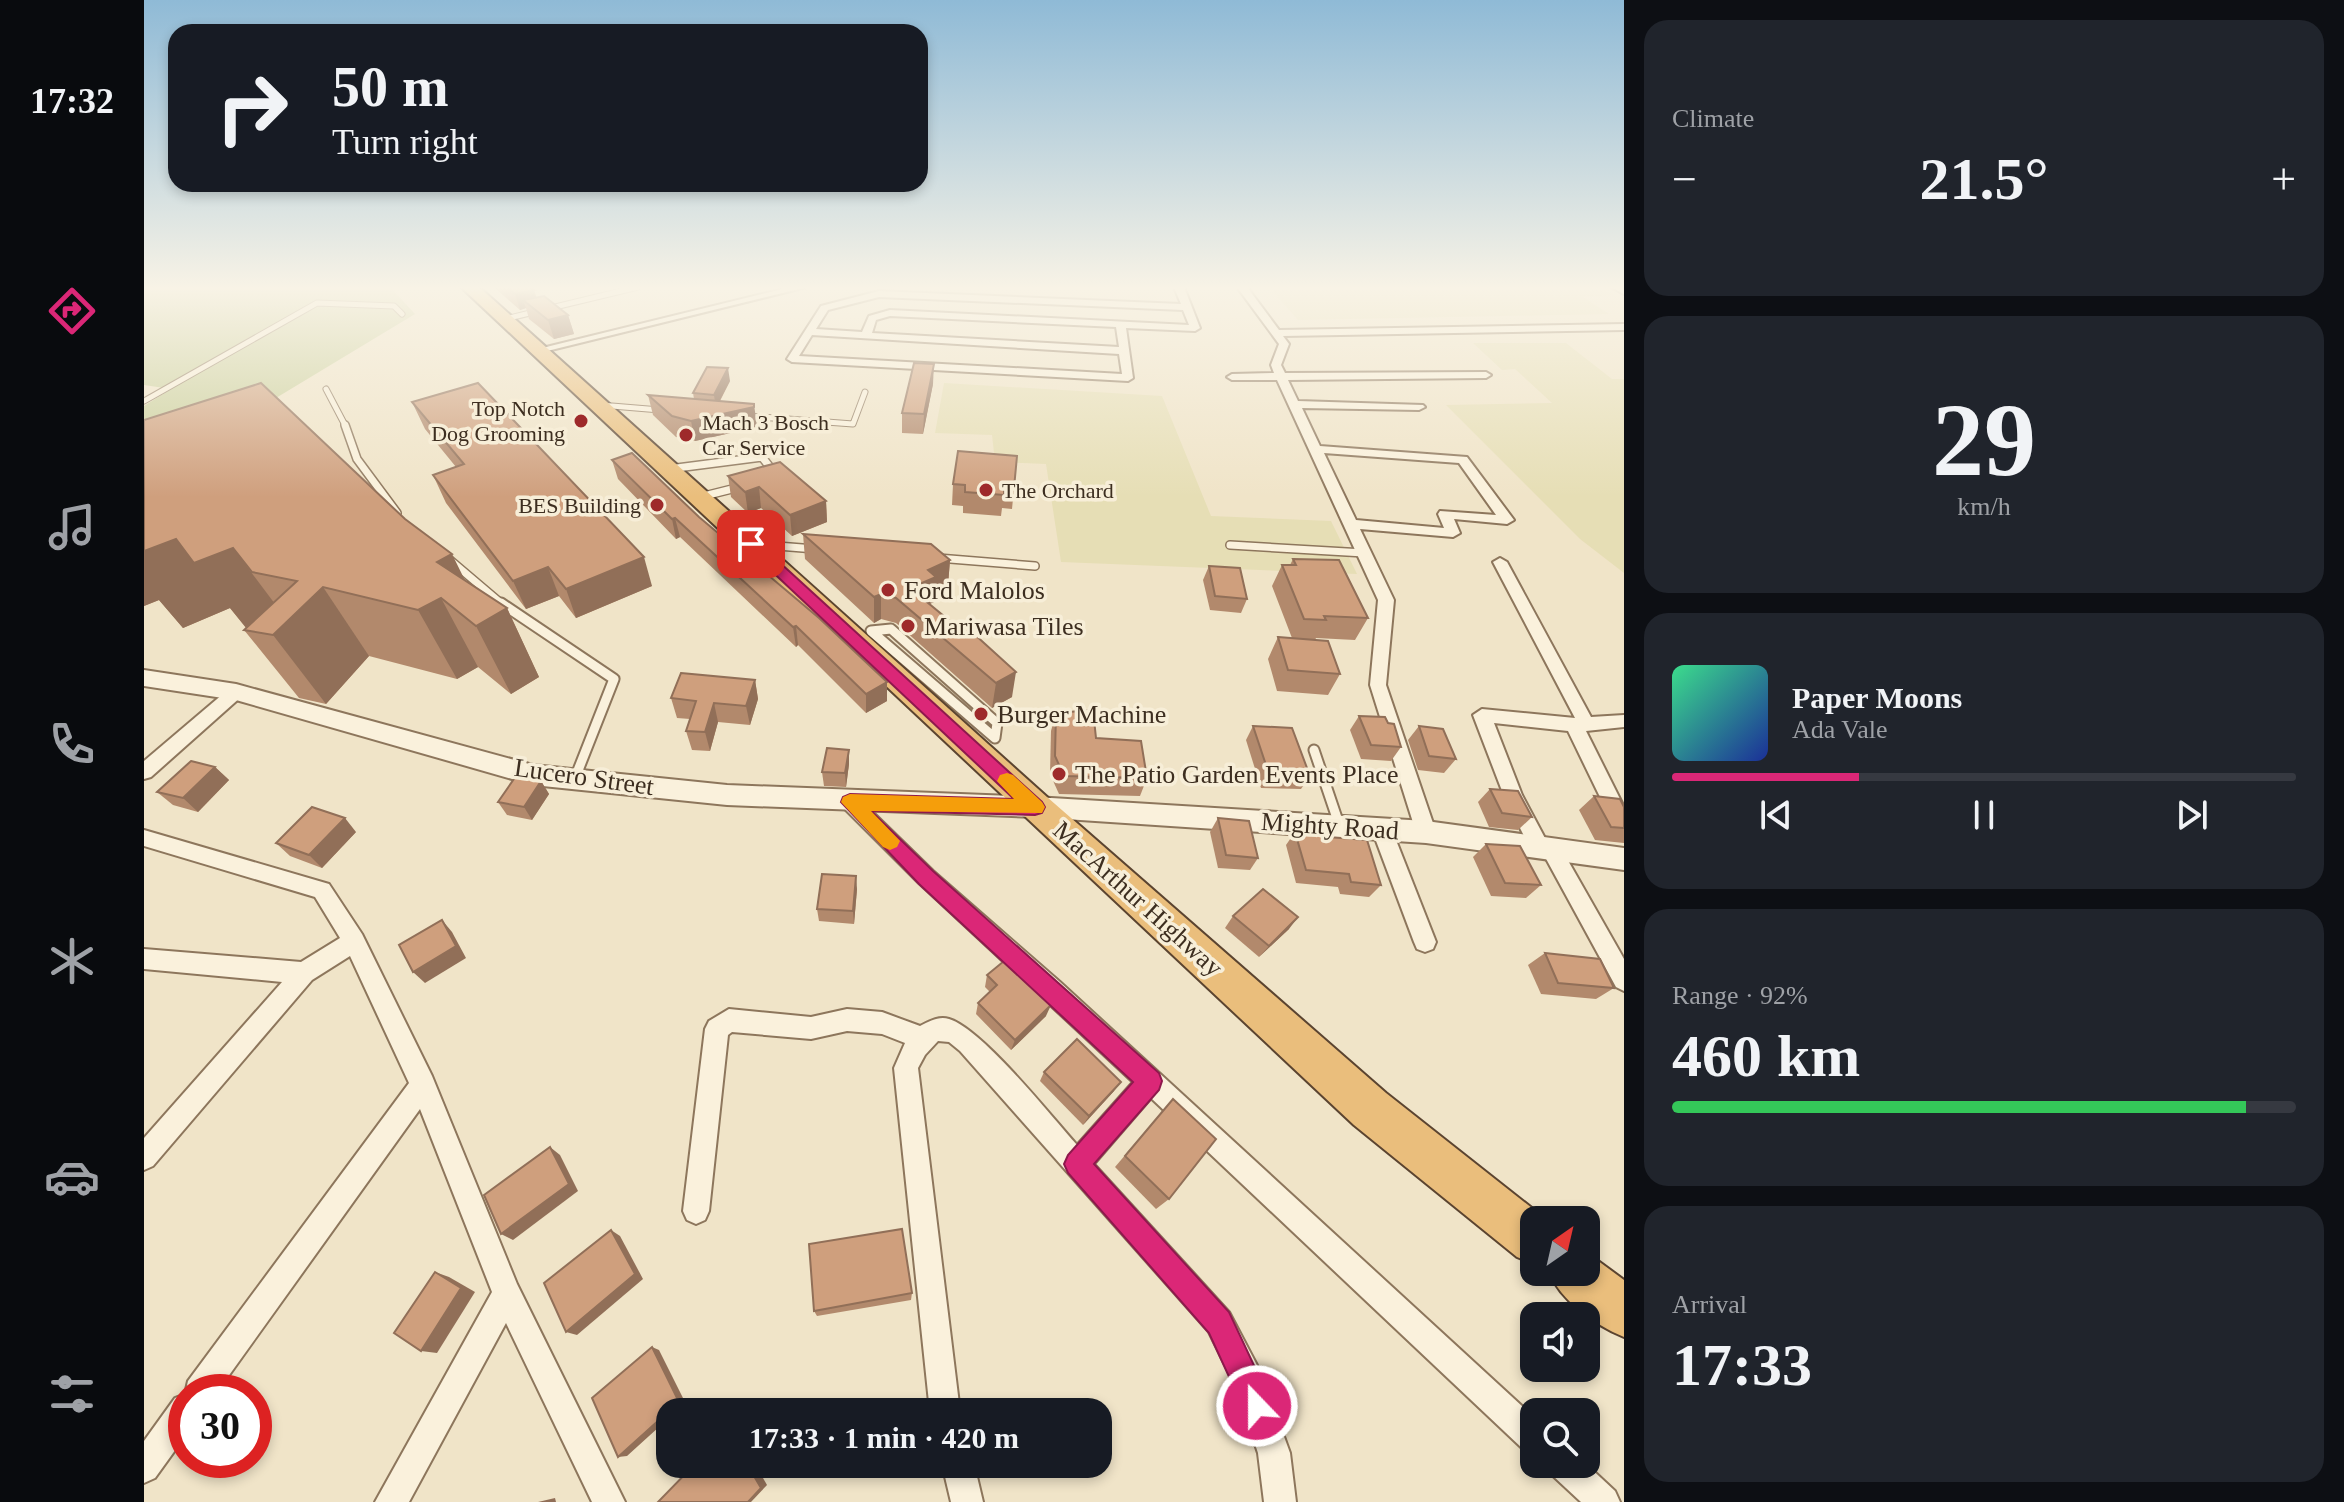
<!DOCTYPE html>
<meta charset="utf-8">
<style>
:root{--surface:#171b24;--page:#20242c;--text:#f1f3f6;--muted:#9ea1a6;--line:#363941;--accent:#db2777}
body{margin:0;font-family:Georgia,serif;background:var(--page);color:var(--text);height:100vh;display:flex;flex-direction:column;font-size:30px;white-space:nowrap}
*{box-sizing:border-box;margin:0}
p{font-size:26px;color:var(--muted)}
.icon{flex:none;width:44px;height:44px;fill:none;stroke:currentColor;stroke-width:2;stroke-linecap:round;stroke-linejoin:round}
.map{position:relative;flex:1;overflow:hidden}
.side{display:flex;flex-direction:column;gap:20px;padding:20px;background:#0d0f14;width:720px}
.side>*{flex:none}
.guide{position:absolute;left:24px;top:24px;width:760px;height:168px;border-radius:24px;box-shadow:0 4px 12px #0003;background:#171b24;color:var(--text);overflow:hidden}
.needle{width:52px;rotate:34deg}
.fabs{position:absolute;left:1376px;top:1206px;display:grid;gap:16px}
.fabs a{display:grid;place-items:center;width:80px;height:80px;border-radius:16px;background:var(--surface);box-shadow:0 4px 12px #0003;font-size:40px}
.speed{position:absolute;left:24px;top:1374px;display:flex;gap:16px;font-size:40px;font-weight:700;text-align:center}
.speed>*{display:grid;place-content:center;width:104px;height:104px;border-radius:50%;background:var(--surface);box-shadow:0 4px 12px #0003;line-height:1}
.speed .limit{border:12px solid #d22;background:#fff;color:#111}
.pin{position:absolute;display:grid;place-items:center;width:68px;height:68px;color:#fff;margin:-34px;border-radius:16px;box-shadow:0 4px 12px #0006}
.me{position:absolute;width:88px;margin:-44px;rotate:338deg;stroke-linejoin:round;filter:drop-shadow(0 0 6px #0008)}
.turn{display:flex;align-items:center;gap:28px;height:168px;padding:0 32px;font-size:36px}
.turn .icon{width:104px;height:104px;stroke-width:2.5}
.turn b{display:block;font-size:56px;line-height:68px}
.big{font-size:60px;font-weight:700;line-height:1.1}
.side .widget{flex:1;display:flex;flex-direction:column;justify-content:center;gap:12px;min-width:0;padding:0 28px;border-radius:24px;background:var(--page)}
.side .dial{align-items:center;gap:0}
.dial b{font-size:104px;line-height:1}
.song{display:flex;align-items:center;gap:24px}
.cover{width:96px;height:96px;border-radius:12px;background:linear-gradient(135deg,hsl(150 70% 55%),hsl(230 70% 35%))}
.played{height:8px;border-radius:4px;background:linear-gradient(90deg,var(--accent) 30%,var(--line) 30%)}
.keys{display:flex;justify-content:space-around;direction:ltr}
.heat{display:flex;justify-content:space-between;align-items:center;font-size:44px;direction:ltr}
.charge{height:12px;border-radius:6px;background:linear-gradient(90deg,#34c759 92%,var(--line) 0)}
.trip{position:absolute;left:512px;top:1398px;width:456px;height:80px;border-radius:24px;background:var(--surface);box-shadow:0 4px 12px #0003;font-weight:700;line-height:80px;text-align:center}
main{display:flex;flex:1;min-height:0}
.tab-bar{display:flex;flex-direction:column;width:144px;justify-content:space-around;align-items:center;background:#090b0e;color:var(--muted)}
.tab-bar .icon{width:56px;height:56px}
.tab-bar .on{color:var(--accent)}
.tab-bar b{font-size:36px;color:var(--text)}
.map>svg:first-child{display:block}
</style>
<main>
<nav class="tab-bar">
<b>17:32</b>
<svg class="icon on" aria-label="directions" viewBox="0 0 24 24"><path d="M12 3l9 9-9 9-9-9zM9 14v-3h6M13 9l2 2-2 2"/></svg>
<svg class="icon" aria-label="music" viewBox="0 0 24 24"><path d="M9 18V5l10-2v13"/><circle cx="6" cy="18" r="3"/><circle cx="16" cy="16" r="3"/></svg>
<svg class="icon" aria-label="phone" viewBox="0 0 24 24"><path d="M5 4h4l2 5-3 2q2 4 5 5l2-3 5 2v4C11 20 4 13 5 4z"/></svg>
<svg class="icon" aria-label="climate" viewBox="0 0 24 24"><path d="M12 3v18M4 7l16 10M4 17L20 7"/></svg>
<svg class="icon" aria-label="car" viewBox="0 0 24 24"><path d="M5 17H2v-5l4-1 3-4h7l3 4 3 1v5h-3M9 17h6M6 11h13"/><circle cx="7" cy="17" r="2"/><circle cx="17" cy="17" r="2"/></svg>
<svg class="icon" aria-label="filters" viewBox="0 0 24 24"><path d="M4 7h16M4 17h16"/><circle cx="9" cy="7" r="2"/><circle cx="15" cy="17" r="2"/></svg>
</nav>
<div class="map">
<svg width="1480" height="1502" viewBox="0 0 1480 1502">
<rect width="100%" height="100%" fill="#f0e4c8"/>
<g fill="#e6deb5">
<polygon points="1125,287 1452,287 1470,295 1439,297 1465,314 1154,320"/>
<polygon points="1329,343 1422,343 1468,379 1480,379 1480,573 1436,539 1302,405 1408,403 1371,369 1358,370"/>
<polygon points="800,383 1018,396 1067,516 1187,521 1213,574 917,562 902,464 851,462 848,435 791,433"/>
</g>
<polygon fill="#c9cf9b" points="0,287 246,287 271,314 54,445 0,451 0,406 27,389 0,385"/>
<g fill="none" stroke-linecap="round" stroke-linejoin="round">
<g stroke="#8d765c" stroke-width="7">
<g id="service-far2">
<polyline points="361,319 494,287"/>
<polyline points="182,389 202,427"/>
<polyline points="0,401 173,303 250,306 258,314"/>
<polyline points="456,405 516,410"/>
<polyline points="603,416 709,424 721,392"/>
</g>
</g>
<g stroke="#8d765c" stroke-width="10">
<g id="service-far1">
<polyline points="201,425 213,459 253,513"/>
<polyline points="525,469 618,457 632,475"/>
<polyline points="556,497 596,487"/>
<polyline points="610,544 671,549"/>
<polyline points="1086,545 1220,553"/>
<polyline points="794,558 891,566"/>
<polyline points="306,560 359,605"/>
</g>
</g>
<g stroke="#8d765c" stroke-width="13">
<g id="service">
<polyline points="357,603 470,679 431,778"/>
<polygon points="747,629 853,723 851,738 727,631"/>
<polyline points="1170,750 1196,827"/>
</g>
</g>
<g stroke="#8d765c" stroke-width="4">
<g id="minor">
<polygon points="647,287 663,287 395,353 390,350"/>
<path d="M1030,287h10l16,41 -5,3 -69,-3 7,50 -5,3 -336,-19 -5,-3 34,-53 58,-15 302,13zM735,297l304,13 6,15 -299,-15 -21,6 -7,16 -46,-3 12,-19zM746,316l226,11 3,20 -247,-14 4,-13zM668,335l307,19 3,20 -323,-18z"/>
<path d="M1093,287h10l32,43 345,-6v6l-341,6 6,8 -8,21 4,8 201,-1 5,3 -5,3 -198,2 10,21 125,4 2,2 -6,3 -117,-2 18,38 147,11 47,63 -7,4 -53,-5 6,14 -7,4 -93,-8 34,71 -8,85 50,147 -3,6 -7,2 -7,-2 -3,-6 -46,-147 8,-85 -101,-220h-45l-5,-3 5,-3 42,-1 -3,-8 8,-21zM1180,453l135,10 37,52 -56,-4 -2,3 6,14 -88,-8z"/>
<polygon points="1467,287 1480,287 1480,294"/>
<polygon points="1356,558 1363,562 1447,717 1480,715 1480,727 1442,731 1480,807 1480,834 1473,832 1424,731 1350,723 1378,795 1403,842 1414,843 1480,959 1480,991 1472,987 1400,855 1389,854 1360,796 1329,715 1338,709 1431,718 1349,562"/>
<polygon points="92,686 100,692 98,696 7,777 0,779 0,761 86,688"/>
<path d="M706,794l7,3 76,74 127,111 474,435v36l-11,-4 -372,-351 -57,66 135,148 31,59 30,82 6,49h-32l-6,-49 -22,-66 -27,-55 -249,-281 -11,-9 -11,-1 -13,14 -7,13 42,344h-30l-36,-344 11,-25 -23,-9 -35,-3 -36,8 -79,-7 -4,3 -19,176 -4,9 -9,4 -9,-4 -4,-9 22,-182 4,-8 20,-12 82,8 36,-8 35,3 38,14c10,-5 19,-10 29,-7 33,10 102,97 128,126l56,-63 -214,-199 -76,-76 -2,-5 2,-5z"/>
<polygon points="1238,822 1245,824 1248,830 1292,942 1289,949 1281,952 1273,949 1270,942 1228,830 1231,824"/>
<polygon points="0,830 185,884 218,934 288,1076 373,1284 481,1502 448,1502 362,1323 265,1502 231,1502 348,1292 276,1109 73,1392 42,1392 42,1435 11,1478 0,1483 0,1441 31,1398 41,1394 44,1381 265,1083 206,956 168,980 9,1166 0,1170 0,1138 138,982 0,969 0,949 157,962 196,938 171,897 0,846"/>
<polygon points="798,1464 830,1464 839,1502 807,1502"/>
<polygon points="1403,1464 1442,1464 1471,1491 1476,1502 1437,1502 1408,1475"/>
</g>
</g>
<g stroke="#8d765c" stroke-width="4">
<polygon id="tertiary" points="0,670 92,684 389,765 583,785 891,797 1282,821 1480,848 1480,870 1282,843 891,817 583,805 389,785 92,700 0,686"/>
</g>
<g stroke="#5b4430" stroke-width="4">
<g id="trunk">
<polygon points="317,287 335,287 903,797 1242,1093 1403,1220 1390,1220 1390,1264 1373,1257 1210,1125"/>
<path d="M1442,1252l38,28v57c-29,-12 -63,-36 -75,-65h37z"/>
</g>
</g>
<use href="#service-far2" stroke="#faf1dc" stroke-width="5"/>
<use href="#service-far1" stroke="#faf1dc" stroke-width="7"/>
<use href="#service" stroke="#faf1dc" stroke-width="9"/>
<use href="#minor" fill="#faf1dc" fill-rule="evenodd"/>
<use href="#tertiary" fill="#faf1dc" fill-rule="evenodd"/>
<use href="#trunk" fill="#eabe7c" fill-rule="evenodd"/>
</g>
<g fill="#b2896c">
<polygon points="350,287 386,287 390,290 392,297 424,315 430,334 410,339 385,319 382,308 376,310"/>
<polygon points="586,381 576,401 613,427 551,441 532,437 509,415 504,395 550,399 549,393"/>
<polygon points="789,384 779,434 758,433 758,413"/>
<polygon points="268,402 508,586 432,618 415,596 382,609 302,503 289,475 312,467 281,429"/>
<polygon points="0,420 321,580 363,608 395,677 367,694 334,667 313,679 225,656 182,704 155,698 100,630 102,628 86,608 39,628 15,600 0,606"/>
<polygon points="468,460 555,517 743,682 743,701 722,713 654,645 652,647 536,537 532,539 474,479"/>
<polygon points="584,476 682,501 683,522 648,536 617,508 604,513 587,497"/>
<polygon points="809,484 870,488 868,509 858,508 857,516 819,513 819,506 808,505"/>
<polygon points="659,534 806,560 804,585 791,591 790,602 785,604 868,697 848,708 752,623 737,619 730,623 661,559"/>
<polygon points="1149,559 1224,618 1211,640 1172,638 1171,640 1196,674 1184,695 1133,691 1124,659 1134,637 1148,638 1128,586 1138,565 1146,565"/>
<polygon points="1065,566 1103,599 1097,613 1066,610 1059,580"/>
<polygon points="611,680 614,699 606,725 574,722 566,751 548,750 542,731 546,719 533,718 527,698"/>
<polygon points="912,713 952,738 1003,778 996,796 915,794 906,774 907,731"/>
<polygon points="1215,716 1257,747 1247,761 1217,759 1206,730"/>
<polygon points="1109,726 1166,776 1157,789 1117,788 1102,740"/>
<polygon points="1275,726 1312,759 1300,773 1274,770 1264,740"/>
<polygon points="705,764 702,787 680,786 678,772"/>
<polygon points="71,767 85,780 54,812 29,805 13,792"/>
<polygon points="397,781 405,794 388,820 363,815 354,802"/>
<polygon points="1346,789 1388,817 1374,830 1345,827 1334,802"/>
<polygon points="1450,796 1480,807 1480,843 1451,840 1435,810"/>
<polygon points="1074,818 1114,858 1106,870 1074,868 1066,832"/>
<polygon points="212,832 178,868 146,856 132,843"/>
<polygon points="1151,832 1184,837 1237,885 1225,897 1196,894 1194,887 1152,883 1142,845"/>
<polygon points="1342,844 1397,885 1382,898 1347,896 1329,857"/>
<polygon points="713,889 710,924 675,921 673,909"/>
<polygon points="1089,916 1145,929 1115,957 1081,928"/>
<polygon points="1401,953 1470,988 1452,999 1397,994 1384,965"/>
<polygon points="843,975 902,1016 867,1050 832,1014 834,1003 846,992 841,987"/>
<polygon points="900,1072 970,1091 939,1125 896,1081"/>
<polygon points="1029,1099 1025,1199 1012,1209 971,1167"/>
<polygon points="768,1293 767,1300 673,1316 670,1311"/>
</g>
<g fill="#916f58">
<polygon points="390,290 395,305 379,300 382,308 376,310 371,294"/>
<polygon points="424,315 430,334 410,339 404,320"/>
<polygon points="790,364 789,384 779,434 780,414"/>
<polygon points="584,368 586,381 572,408 570,395"/>
<polygon points="610,404 613,427 551,441 547,421"/>
<polygon points="615,487 617,508 604,513 601,492"/>
<polygon points="682,501 683,522 648,536 646,515"/>
<polygon points="531,518 536,537 532,539 528,519"/>
<polygon points="32,539 89,548 140,616 104,630 86,608 39,628 15,600 0,606 0,551"/>
<polygon points="308,554 341,621 363,608 395,677 367,694 332,626 293,562"/>
<polygon points="500,557 508,586 432,618 422,589"/>
<polygon points="806,560 804,585 791,591 790,602 769,612 766,588 784,570"/>
<polygon points="404,567 415,596 382,609 369,581"/>
<polygon points="179,587 225,656 182,704 129,635"/>
<polygon points="737,594 737,619 730,623 730,597"/>
<polygon points="297,598 334,667 313,679 274,610"/>
<polygon points="652,626 654,645 652,647 649,627"/>
<polygon points="872,672 868,697 848,708 852,683"/>
<polygon points="611,680 614,699 606,725 602,706"/>
<polygon points="743,682 743,701 722,713 722,694"/>
<polygon points="570,703 574,722 566,751 561,732"/>
<polygon points="705,750 705,764 702,787 701,773"/>
<polygon points="71,767 85,780 54,812 39,798"/>
<polygon points="397,781 405,794 388,820 380,807"/>
<polygon points="201,818 212,832 178,868 165,855"/>
<polygon points="712,876 713,889 710,924 709,911"/>
<polygon points="1154,917 1145,929 1115,957 1125,946"/>
<polygon points="298,920 308,932 322,958 281,983 269,972"/>
<polygon points="907,1005 902,1016 867,1050 871,1040"/>
<polygon points="977,1082 970,1091 939,1125 945,1116"/>
<polygon points="406,1147 416,1155 434,1191 369,1240 357,1234"/>
<polygon points="467,1230 476,1236 499,1279 433,1335 422,1332"/>
<polygon points="291,1272 305,1277 331,1292 293,1353 277,1351"/>
<polygon points="508,1347 515,1350 541,1402 531,1412 526,1412 526,1417 483,1456 474,1457"/>
<polygon points="603,1464 611,1464 623,1485 607,1502 604,1502"/>
<polygon points="411,1498 412,1502 394,1502"/>
</g>
<g fill="#cf9f7d" stroke="#916f58" stroke-width="2">
<polygon points="362,287 386,287 390,290 371,294"/>
<polygon points="400,296 424,315 404,320 379,300"/>
<polygon points="770,363 790,364 780,414 758,413"/>
<polygon points="563,367 584,368 570,395 549,393"/>
<polygon points="117,383 261,519 308,554 293,562 363,608 332,626 297,598 274,610 179,587 129,635 100,630 153,581 108,572 89,548 50,563 32,539 0,551 0,420"/>
<polygon points="334,383 500,557 422,589 404,567 369,581 289,475 320,464 268,402"/>
<polygon points="504,395 610,404 610,407 547,421 528,416"/>
<polygon points="814,451 873,456 870,488 860,487 860,495 821,492 821,485 809,484"/>
<polygon points="488,453 555,517 675,618 743,682 722,694 652,626 649,627 531,518 528,519 468,460"/>
<polygon points="636,462 682,501 646,515 615,487 601,492 584,476"/>
<polygon points="659,534 787,544 806,560 784,570 792,577 766,588 812,626 818,623 872,672 852,683 752,598 737,594 730,597"/>
<polygon points="1149,559 1195,560 1224,618 1180,616 1182,620 1160,619 1138,565 1152,565"/>
<polygon points="1065,566 1096,568 1103,599 1071,596"/>
<polygon points="1134,637 1184,641 1196,674 1144,670"/>
<polygon points="537,673 611,680 602,706 570,703 561,732 542,731 552,701 527,698"/>
<polygon points="949,710 952,738 997,741 1003,778 920,776 911,756 912,713"/>
<polygon points="1215,716 1241,717 1244,723 1250,724 1257,747 1227,745"/>
<polygon points="1109,726 1148,728 1166,776 1125,774"/>
<polygon points="1275,726 1299,729 1312,759 1285,756"/>
<polygon points="683,748 705,750 701,773 678,772"/>
<polygon points="47,761 71,767 39,798 13,792"/>
<polygon points="372,776 397,781 380,807 354,802"/>
<polygon points="1346,789 1374,791 1388,817 1358,813"/>
<polygon points="1450,796 1476,799 1480,807 1480,828 1467,827"/>
<polygon points="168,807 201,818 165,855 132,843"/>
<polygon points="1074,818 1105,821 1114,858 1082,855"/>
<polygon points="1151,832 1183,834 1184,837 1223,840 1237,885 1207,882 1205,874 1162,870"/>
<polygon points="1342,844 1376,846 1397,885 1361,883"/>
<polygon points="678,874 712,876 709,911 673,909"/>
<polygon points="1119,889 1154,917 1125,946 1089,916"/>
<polygon points="298,920 312,946 269,972 255,945"/>
<polygon points="1401,953 1456,959 1470,988 1414,983"/>
<polygon points="860,961 907,1005 871,1040 834,1003 853,985 843,975"/>
<polygon points="933,1039 977,1082 945,1116 900,1072"/>
<polygon points="1029,1099 1072,1139 1025,1199 981,1156"/>
<polygon points="406,1147 425,1184 357,1234 340,1195"/>
<polygon points="758,1229 768,1293 670,1311 665,1244"/>
<polygon points="467,1230 491,1274 422,1332 400,1283"/>
<polygon points="291,1272 317,1288 277,1351 250,1333"/>
<polygon points="508,1347 535,1402 474,1457 448,1398"/>
<polygon points="551,1464 603,1464 617,1488 604,1502 514,1502"/>
</g>
<linearGradient id="sky" x2="0" y2="1"><stop stop-color="#8fbad6"/><stop offset="0.58" stop-color="#f8f3e6"/><stop offset="1" stop-color="#f8f3e6" stop-opacity="0"/></linearGradient>
<rect width="1480" height="497" fill="url(#sky)"/>
<polygon fill="#db2777" stroke="#8e194d" stroke-width="2" points="607,540 612,541 898,802 901,807 898,813 891,815 727,811 789,871 1015,1073 1018,1081 1015,1090 950,1164 1085,1312 1129,1406 1124,1416 1113,1421 1103,1416 1065,1333 924,1173 920,1164 924,1155 989,1082 775,884 697,802 699,797 706,794 870,799 602,547 599,544"/>
<polygon fill="#f59e0b" points="863,773 869,775 898,802 901,807 898,813 727,811 756,841 753,847 746,850 739,847 697,802 699,797 706,794 870,799 853,781 856,775"/>
<g fill="#9e2a2b" stroke="#f7eed8" stroke-width="3">
<circle cx="437" cy="421" r="8"/>
<circle cx="542" cy="435" r="8"/>
<circle cx="842" cy="490" r="8"/>
<circle cx="513" cy="505" r="8"/>
<circle cx="744" cy="590" r="8"/>
<circle cx="764" cy="626" r="8"/>
<circle cx="837" cy="714" r="8"/>
<circle cx="915" cy="774" r="8"/>
</g>
<g text-anchor="middle" dominant-baseline="central" stroke-width="7" stroke-linejoin="round" paint-order="stroke">
<g font-size="22" fill="#3d2e20" stroke="#f7eed8" text-anchor="end">
<text x="421" y="408">Top Notch<tspan x="421" dy="25">Dog Grooming</tspan></text>
<text x="558" y="422" text-anchor="start">Mach 3 Bosch<tspan x="558" dy="25">Car Service</tspan></text>
<text x="858" y="490" text-anchor="start">The Orchard</text>
<text x="497" y="505">BES Building</text>
</g>
<g font-size="26" fill="#3d2e20" stroke="#f7eed8" text-anchor="start">
<text x="760" y="590">Ford Malolos</text>
<text x="780" y="626">Mariwasa Tiles</text>
<text x="853" y="714">Burger Machine</text>
<text x="931" y="774">The Patio Garden Events Place</text>
</g>
<g font-size="26" fill="#3d2e20" stroke="#f7eed8">
<text transform="translate(440 777) rotate(8)">Lucero Street</text>
<text transform="translate(1186 826) rotate(4)">Mighty Road</text>
<text transform="translate(994 899) rotate(42)">MacArthur Highway</text>
</g>
</g>
</svg>
<div class="fabs">
<a><svg class="needle" viewBox="-14 -14 28 28"><path d="M0-13l5 13h-10z" fill="#e53935"/><path d="M0 13l5-13h-10z" fill="#9ea1a6"/></svg></a>
<a><svg class="icon" aria-label="sound" viewBox="0 0 24 24"><path d="M4 9h4l5-4v14l-5-4H4zM17 9q2 3 0 6"/></svg></a>
<a><svg class="icon" aria-label="search" viewBox="0 0 24 24"><circle cx="10" cy="10" r="6"/><path d="M15 15l6 6"/></svg></a>
</div>
<div class="speed"><div class="limit">30</div></div>
<div class="pin" style="left:607px;top:544px;background:#d93025"><svg class="icon" aria-label="arrive" viewBox="0 0 24 24"><path d="M6 21V4h12l-3 4 3 4H6"/></svg></div>
<svg class="me" style="left:1113px;top:1406px" viewBox="-20 -20 40 40"><circle r="17" fill="#db2777" stroke="#fff" stroke-width="3"/><path d="M0-11L8 9 0 5-8 9z" fill="#fff"/></svg>
<div class="trip">17:33 · 1 min · 420 m</div>
<div class="guide">
<div class="turn"><svg class="icon" aria-label="right" viewBox="0 0 24 24"><path d="M7 20v-9h11M14 6l5 5-5 5"/></svg><div><b>50 m</b>Turn right</div></div>
</div>
</div>
<section class="side">
<div class="widget"><p>Climate</p>
<div class="heat"><a>−</a><b class="big">21.5°</b><a>+</a></div>
</div>
<div class="widget dial"><b>29</b><p>km/h</p></div>
<div class="widget">
<div class="song"><i class="cover"></i><div><b>Paper Moons</b><p>Ada Vale</p></div></div>
<div class="played"></div>
<div class="keys"><svg class="icon" aria-label="previous" viewBox="0 0 24 24"><path d="M18 5L8 12l10 7zM5 5v14"/></svg><svg class="icon" aria-label="pause" viewBox="0 0 24 24"><path d="M8 5v14M16 5v14"/></svg><svg class="icon" aria-label="next" viewBox="0 0 24 24"><path d="M6 5l10 7-10 7zM19 5v14"/></svg></div>
</div>
<div class="widget"><p>Range · 92%</p><b class="big">460 km</b><div class="charge"></div></div>
<div class="widget"><p>Arrival</p><b class="big">17:33</b></div>
</section>
</main>
